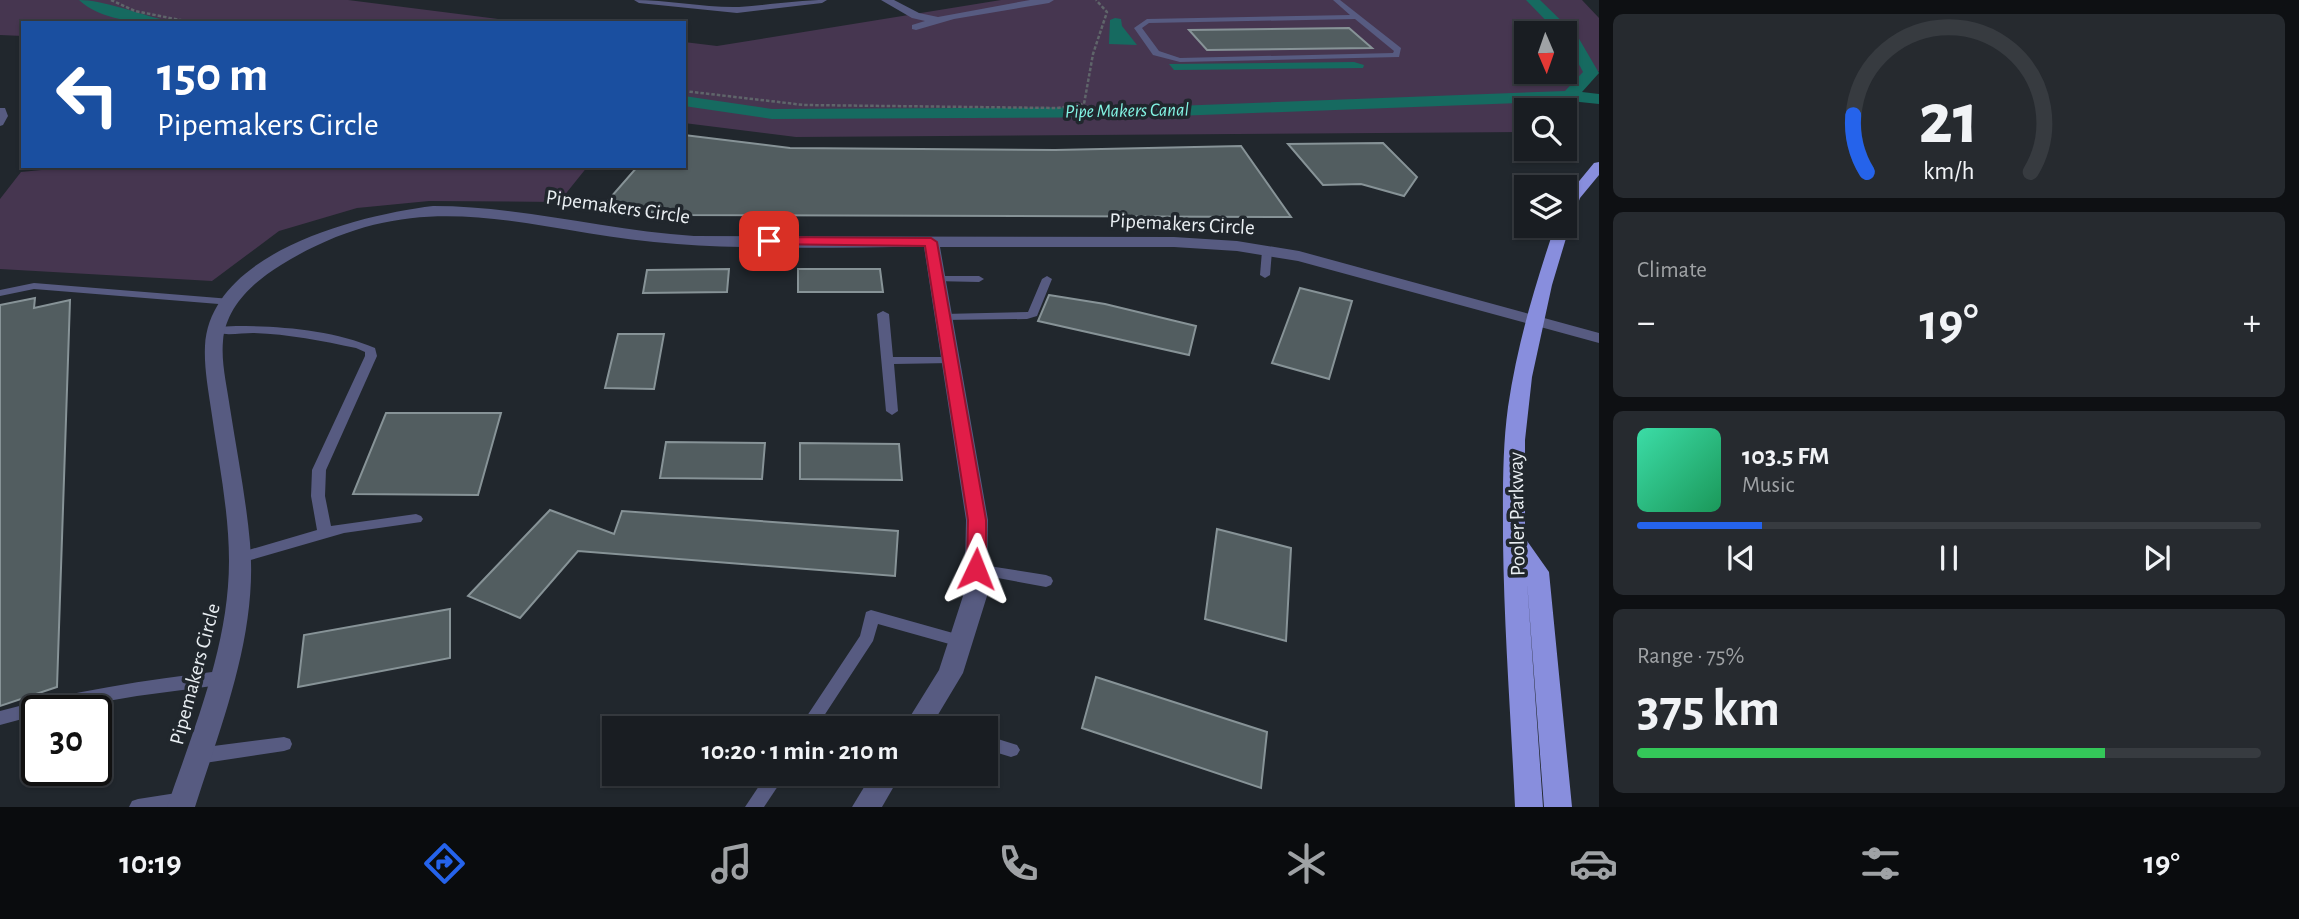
<!DOCTYPE html>
<meta charset="utf-8">
<style>
:root{--surface:#191d22;--page:#262a2f;--text:#f1f3f6;--muted:#9fa2a5;--line:#373b40;--accent:#2563eb}
body{margin:0;font-family:"Alegreya Sans",sans-serif;background:var(--page);color:var(--text);height:100vh;display:flex;flex-direction:column;font-size:26px;white-space:nowrap}
*{box-sizing:border-box;margin:0}
p{font-size:23px;color:var(--muted)}
.icon{flex:none;width:38px;height:38px;fill:none;stroke:currentColor;stroke-width:2;stroke-linecap:round;stroke-linejoin:round}
.map{position:relative;flex:1;overflow:hidden}
.drawer{display:flex;flex-direction:column;gap:14px;padding:14px;background:#0e1013;width:700px}
.drawer>*{flex:none}
.guide{position:absolute;left:21px;top:21px;width:665px;height:147px;border-radius:0px;box-shadow:0 2px 5px #0004,0 0 0 2px var(--line);background:#1a4fa0;color:#fff;overflow:hidden}
.needle{width:46px;rotate:178deg}
.controls{position:absolute;left:1514px;top:21px;display:grid;gap:14px}
.controls a{display:grid;place-items:center;width:63px;height:63px;border-radius:0px;background:var(--surface);box-shadow:0 2px 5px #0004,0 0 0 2px var(--line);font-size:35px}
.speed{position:absolute;left:21px;top:695px;display:flex;gap:14px;font-size:35px;font-weight:700;text-align:center}
.speed>*{display:grid;place-content:center;width:91px;height:91px;border-radius:50%;background:var(--surface);box-shadow:0 2px 5px #0004,0 0 0 2px var(--line);line-height:1}
.speed .limit{border:4px solid #111;border-radius:10px;background:#fff;color:#111}
.pin{position:absolute;display:grid;place-items:center;width:60px;height:60px;color:#fff;margin:-30px;border-radius:14px;box-shadow:0 4px 10px #0006}
.me{position:absolute;width:77px;margin:-38px;rotate:2deg;stroke-linejoin:round;filter:drop-shadow(0 0 5px #0008)}
.turn{display:flex;align-items:center;gap:24px;height:147px;padding:0 21px;font-size:32px}
.turn .icon{width:91px;height:91px;stroke-width:2.5}
.turn b{display:block;font-size:49px;line-height:60px}
.big{font-size:52px;font-weight:700;line-height:1.1}
.drawer .card{flex:1;display:flex;flex-direction:column;justify-content:center;gap:10px;min-width:0;padding:0 24px;border-radius:10px;background:var(--page)}
.drawer .dial{align-items:center;gap:0}
.dial svg{height:182px;overflow:visible;fill:none;stroke:var(--line);stroke-width:7;stroke-linecap:round;text-anchor:middle}
.dial text{fill:var(--text);stroke:none}
.song{display:flex;align-items:center;gap:21px}
.cover{width:84px;height:84px;border-radius:10px;background:linear-gradient(135deg,hsl(160 70% 55%),hsl(150 70% 35%))}
.played{height:7px;border-radius:4px;background:linear-gradient(90deg,var(--accent) 20%,var(--line) 20%)}
.keys{display:flex;justify-content:space-around;direction:ltr}
.heat{display:flex;justify-content:space-between;align-items:center;font-size:38px;direction:ltr}
.charge{height:10px;border-radius:5px;background:linear-gradient(90deg,#34c759 75%,var(--line) 0)}
.trip{position:absolute;left:602px;top:716px;width:396px;height:70px;border-radius:0px;background:var(--surface);box-shadow:0 2px 5px #0004,0 0 0 2px var(--line);font-weight:700;line-height:70px;text-align:center}
.tabs{display:flex;height:112px;justify-content:space-around;align-items:center;background:#0a0c0e;color:var(--muted)}
.tabs .icon{width:49px;height:49px}
.tabs .on{color:var(--accent)}
.tabs b{font-size:32px;color:var(--text)}
main{display:flex;flex:1;min-height:0}
.map>svg:first-child{display:block}
</style>
<main>
<div class="map">
<svg width="1599" height="807" viewBox="0 0 1599 807">
<rect width="100%" height="100%" fill="#21272d"/>
<g fill="#463650" fill-rule="evenodd">
<polygon points="0,0 348,0 529,23 23,23 23,36 0,35"/>
<path d="M1001,0h581l17,18v53l-40,39h-33v22l-730,5 -112,-14v-81l33,4zM1526,33h38v39h-38z"/>
<polygon points="82,166 588,166 559,202 429,201 357,208 279,231 212,281 0,269 0,199 21,172"/>
</g>
<g fill="#166a60">
<polygon points="1115,18 1121,19 1122,26 1137,45 1109,44 1110,20"/>
<polygon points="1354,62 1364,65 1363,68 1174,70 1169,64"/>
</g>
<g fill="none" stroke-linecap="round" stroke-linejoin="round">
<g fill="#166a60" fill-rule="evenodd">
<path d="M79,0c24,0 60,14 85,20l2,3c-28,0 -66,-3 -87,-23z"/>
<path d="M1526,0h14l38,37 21,36 -17,19 17,2v10l-29,-3 -420,16 -378,2 -88,-13v-10l88,13 378,-2 415,-16 18,-19c-5,-12 -19,-27 -19,-39h-6z"/>
</g>
</g>
<g fill="#525d60" stroke="#879397" stroke-width="2">
<polygon points="1349,28 1372,48 1207,50 1189,30"/>
<polygon points="684,135 790,148 1055,150 1241,146 1291,217 671,215 604,205 638,166 684,166"/>
<polygon points="1383,143 1417,177 1404,196 1361,184 1323,185 1288,144"/>
<polygon points="729,269 727,292 643,293 647,270"/>
<polygon points="798,269 880,269 883,292 798,292"/>
<polygon points="1300,288 1352,301 1329,379 1272,363"/>
<polygon points="1049,295 1105,304 1196,326 1189,355 1038,321"/>
<polygon points="35,298 34,308 70,300 57,687 0,706 0,305"/>
<polygon points="618,334 664,334 654,389 605,388"/>
<polygon points="386,413 501,413 478,495 353,494"/>
<polygon points="666,442 765,443 762,479 660,478"/>
<polygon points="800,443 899,444 902,480 800,479"/>
<polygon points="550,510 614,534 622,511 898,531 895,576 578,551 520,618 468,596"/>
<polygon points="1217,529 1291,548 1286,641 1205,619"/>
<polygon points="450,609 450,658 298,687 304,635"/>
<polygon points="1096,677 1267,732 1261,788 1082,728"/>
</g>
<g fill="none" stroke-linecap="round" stroke-linejoin="round">
<g stroke="#5f656a" stroke-width="2.5" stroke-dasharray="3.5 2" stroke-linecap="butt">
<polyline points="111,0 135,11 195,23"/>
<polyline points="684,91 804,105 1057,108 1084,104 1093,54 1107,12 1096,0"/>
</g>
<g fill="#575b81" fill-rule="evenodd">
<path d="M1333,0h7l61,48 -2,9 -219,5 -27,-7 -19,-27 13,-9 203,-4zM1355,19l39,32 -1,2 -213,5 -21,-7 -17,-23 7,-5z"/>
<polygon points="0,108 5,108 8,116 3,125 0,126"/>
<polygon points="769,238 774,241 773,264 768,267 763,264 764,241"/>
<polygon points="1267,248 1272,251 1270,275 1265,278 1260,275 1262,251"/>
<polygon points="937,276 979,276 984,279 979,282 933,281 932,279 933,277"/>
<polygon points="1047,276 1052,279 1037,316 1027,319 943,320 937,317 943,314 1028,312 1042,279"/>
<polygon points="34,283 231,299 236,302 231,305 34,289 0,296 0,290"/>
<polygon points="883,311 889,314 893,357 951,357 957,360 951,363 894,364 898,411 892,415 886,411 877,314"/>
<path d="M236,326c45,0 97,4 139,22l2,8 -51,114 -1,26 6,30 85,-12 5,2 2,3 -2,3 -77,11 -104,30 -5,-1 -2,-4 2,-4 82,-24 -6,-34 1,-26 53,-114v-4l-9,-4c-34,-7 -68,-14 -103,-15 -13,0 -33,4 -43,-3l6,-3z"/>
<polygon points="976,564 1046,575 1051,577 1053,581 1051,585 1046,587 971,573 969,569 971,565"/>
<polygon points="871,610 960,635 965,637 968,641 965,645 960,647 878,624 873,641 816,728 799,728 860,636 866,612"/>
<path d="M220,671l6,2 2,5 -2,5 -6,2 -83,11 -82,14h-18v5l-37,10v-14c72,-20 146,-31 220,-40z"/>
<polygon points="920,714 949,723 951,728 920,728 914,726 912,721 914,716"/>
<polygon points="985,735 1017,745 1020,750 1017,755 1011,757 985,749"/>
<polygon points="284,737 290,739 292,744 290,749 284,751 198,764 192,761 189,756 192,751 198,748"/>
<polygon points="767,774 786,774 764,807 745,807"/>
<polygon points="183,792 189,794 192,800 189,806 186,807 129,807 132,801 138,799"/>
</g>
<g fill="#575b81" fill-rule="evenodd">
<path d="M634,0c34,0 73,8 105,7 30,-2 58,-7 88,-7l-5,3 -85,10 -98,-10z"/>
<polygon points="881,0 894,0 919,13 938,17 1030,0 1054,0 1049,3 954,19 916,30 912,29 912,25 925,21 912,18"/>
<path d="M433,206c88,0 173,24 261,30l480,1 63,4 62,10 300,82v10l-301,-82 -61,-10 -63,-4h-234l48,273 -1,49v27l-24,77 -33,55h-27l36,-58 24,-74 2,-27 1,-49 -42,-273c-82,0 -165,3 -247,-3 -150,-10 -252,-68 -396,21 -28,17 -55,42 -58,76 -2,22 4,45 7,67 7,45 16,90 20,135 8,91 -28,179 -55,264h-28c27,-79 62,-161 62,-246 0,-51 -11,-102 -18,-152 -3,-21 -7,-42 -6,-63 5,-94 154,-131 228,-140z"/>
<polygon points="872,774 901,774 882,807 852,807"/>
</g>
<path fill="#888edd" fill-rule="evenodd" d="M1599,162v13l-19,23 -10,27 -18,60 -20,92 -7,63v98l24,34 23,235h-28l-17,-226 16,226h-28c-4,-89 -11,-178 -12,-267 0,-44 -1,-89 5,-133 9,-62 27,-122 47,-181h9l2,-29 28,-34z"/>
</g>
<polygon fill="#e11d48" stroke="#92132f" stroke-width="2" points="769,237 931,238 937,242 986,520 986,569 983,574 969,574 967,569 968,520 925,246 764,244 762,241"/>
<g text-anchor="middle" dominant-baseline="central" stroke-width="7" stroke-linejoin="round" paint-order="stroke">
<g font-size="19" font-style="italic" fill="#83f5e4" stroke="#21272d">
<text transform="translate(1127 111) rotate(-1)">Pipe Makers Canal</text>
</g>
<g font-size="21" fill="#e9eef2" stroke="#21272d">
<text transform="translate(618 207) rotate(8)">Pipemakers Circle</text>
<text transform="translate(1182 224) rotate(3)">Pipemakers Circle</text>
<text transform="translate(1517 514) rotate(-91)">Pooler Parkway</text>
<text transform="translate(195 674) rotate(-75)">Pipemakers Circle</text>
</g>
</g>
</svg>
<div class="controls">
<a><svg class="needle" viewBox="-14 -14 28 28"><path d="M0-13l5 13h-10z" fill="#e53935"/><path d="M0 13l5-13h-10z" fill="#9fa2a5"/></svg></a>
<a><svg class="icon" aria-label="search" viewBox="0 0 24 24"><circle cx="10" cy="10" r="6"/><path d="M15 15l6 6"/></svg></a>
<a><svg class="icon" aria-label="layers" viewBox="0 0 24 24"><path d="M12 4l9 5-9 5-9-5zM3 14l9 5 9-5"/></svg></a>
</div>
<div class="speed"><div class="limit">30</div></div>
<div class="pin" style="left:769px;top:241px;background:#d93025"><svg class="icon" aria-label="arrive" viewBox="0 0 24 24"><path d="M6 21V4h12l-3 4 3 4H6"/></svg></div>
<svg class="me" style="left:976px;top:569px" viewBox="-20 -20 40 40"><path d="M0-17L14 15 0 8-14 15z" fill="#e11d48" stroke="#fff" stroke-width="4"/></svg>
<div class="trip">10:20 · 1 min · 210 m</div>
<div class="guide">
<div class="turn"><svg class="icon" aria-label="left" viewBox="0 0 24 24"><path d="M17 20v-9H6M10 6l-5 5 5 5"/></svg><div><b>150 m</b>Pipemakers Circle</div></div>
</div>
</div>
<section class="drawer">
<div class="card dial"><svg viewBox="0 0 100 80">
<path d="M14 69A42 42 0 1 1 86 69"/>
<path d="M14 69A42 42 0 0 1 8 44" stroke="#2563eb"/>
<text x="50" y="56" font-size="32" font-weight="700">21</text>
<text x="50" y="72" font-size="11">km/h</text>
</svg></div>
<div class="card"><p>Climate</p>
<div class="heat"><a>−</a><b class="big">19°</b><a>+</a></div>
</div>
<div class="card">
<div class="song"><i class="cover"></i><div><b>103.5 FM</b><p>Music</p></div></div>
<div class="played"></div>
<div class="keys"><svg class="icon" aria-label="previous" viewBox="0 0 24 24"><path d="M18 5L8 12l10 7zM5 5v14"/></svg><svg class="icon" aria-label="pause" viewBox="0 0 24 24"><path d="M8 5v14M16 5v14"/></svg><svg class="icon" aria-label="next" viewBox="0 0 24 24"><path d="M6 5l10 7-10 7zM19 5v14"/></svg></div>
</div>
<div class="card"><p>Range · 75%</p><b class="big">375 km</b><div class="charge"></div></div>
</section>
</main>
<nav class="tabs">
<b>10:19</b>
<svg class="icon on" aria-label="directions" viewBox="0 0 24 24"><path d="M12 3l9 9-9 9-9-9zM9 14v-3h6M13 9l2 2-2 2"/></svg>
<svg class="icon" aria-label="music" viewBox="0 0 24 24"><path d="M9 18V5l10-2v13"/><circle cx="6" cy="18" r="3"/><circle cx="16" cy="16" r="3"/></svg>
<svg class="icon" aria-label="phone" viewBox="0 0 24 24"><path d="M5 4h4l2 5-3 2q2 4 5 5l2-3 5 2v4C11 20 4 13 5 4z"/></svg>
<svg class="icon" aria-label="climate" viewBox="0 0 24 24"><path d="M12 3v18M4 7l16 10M4 17L20 7"/></svg>
<svg class="icon" aria-label="car" viewBox="0 0 24 24"><path d="M5 17H2v-5l4-1 3-4h7l3 4 3 1v5h-3M9 17h6M6 11h13"/><circle cx="7" cy="17" r="2"/><circle cx="17" cy="17" r="2"/></svg>
<svg class="icon" aria-label="filters" viewBox="0 0 24 24"><path d="M4 7h16M4 17h16"/><circle cx="9" cy="7" r="2"/><circle cx="15" cy="17" r="2"/></svg>
<b>19°</b>
</nav>
